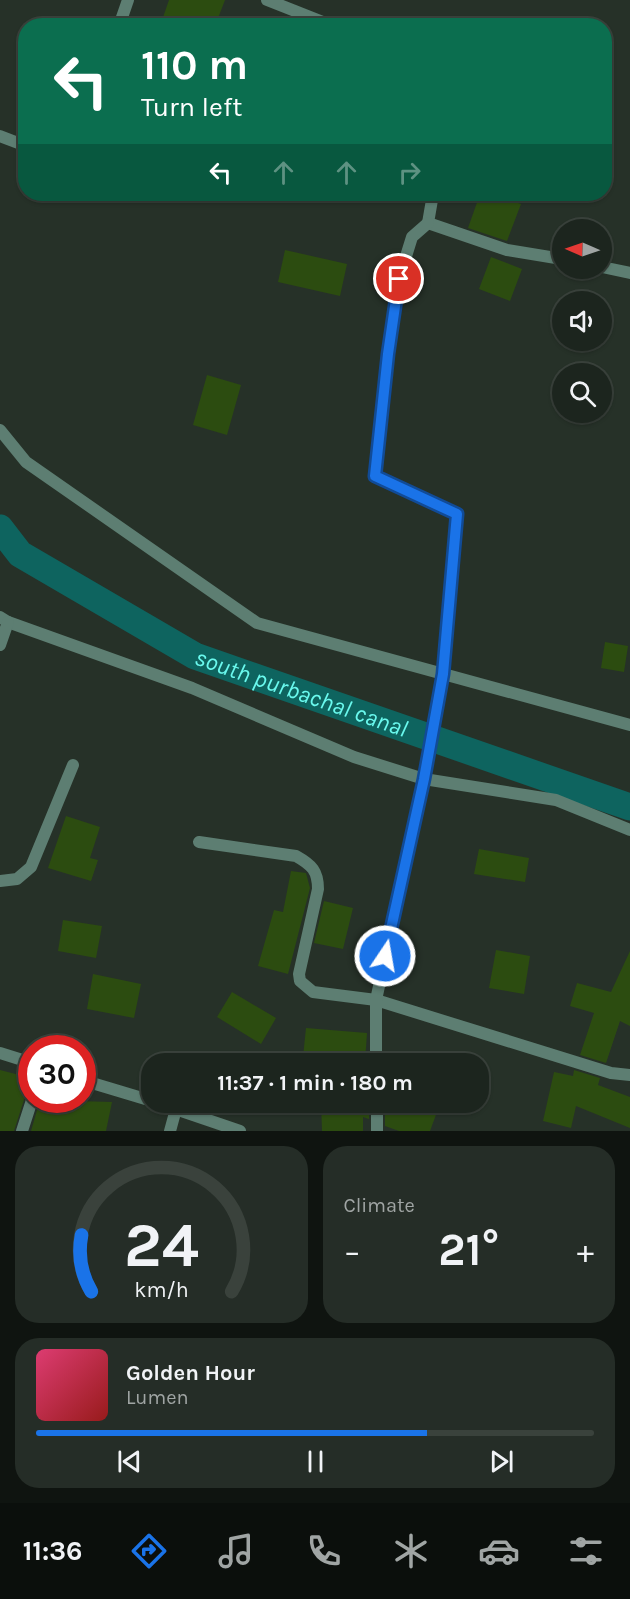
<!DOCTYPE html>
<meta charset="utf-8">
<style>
:root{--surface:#1c251e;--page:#252d27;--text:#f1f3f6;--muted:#a0a5a4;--line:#3a423c;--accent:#1a73e8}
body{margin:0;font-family:Karla,sans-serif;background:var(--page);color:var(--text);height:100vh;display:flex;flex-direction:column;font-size:22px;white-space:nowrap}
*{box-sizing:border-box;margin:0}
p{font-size:20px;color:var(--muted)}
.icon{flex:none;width:33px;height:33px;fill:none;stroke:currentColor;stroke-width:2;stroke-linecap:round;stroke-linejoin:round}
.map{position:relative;height:1131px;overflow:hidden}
.side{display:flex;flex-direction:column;gap:15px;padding:15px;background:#0f1410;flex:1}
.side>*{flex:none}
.hud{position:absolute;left:18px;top:18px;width:594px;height:183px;border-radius:24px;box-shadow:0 2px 4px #0004,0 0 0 2px var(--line);background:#0b6e4f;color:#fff;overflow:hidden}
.needle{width:39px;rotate:272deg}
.buttons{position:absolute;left:552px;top:219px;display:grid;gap:12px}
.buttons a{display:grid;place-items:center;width:60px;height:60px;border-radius:50%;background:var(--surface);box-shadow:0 2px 4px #0004,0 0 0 2px var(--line);font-size:30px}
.speed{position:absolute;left:18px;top:1035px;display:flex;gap:12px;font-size:30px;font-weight:700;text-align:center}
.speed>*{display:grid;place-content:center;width:78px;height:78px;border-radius:50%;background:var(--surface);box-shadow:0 2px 4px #0004,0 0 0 2px var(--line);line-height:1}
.speed .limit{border:9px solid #d22;background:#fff;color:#111}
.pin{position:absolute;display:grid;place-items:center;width:51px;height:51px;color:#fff;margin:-26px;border:3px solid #fff;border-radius:50%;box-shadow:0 2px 6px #0007}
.me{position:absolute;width:66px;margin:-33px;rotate:12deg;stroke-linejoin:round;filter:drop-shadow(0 0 4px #0008)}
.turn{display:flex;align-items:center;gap:21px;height:126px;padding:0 24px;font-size:27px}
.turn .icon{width:78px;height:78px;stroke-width:2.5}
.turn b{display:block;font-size:42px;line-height:51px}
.lanes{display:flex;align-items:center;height:57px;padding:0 24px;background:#0003;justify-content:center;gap:30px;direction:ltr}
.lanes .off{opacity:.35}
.big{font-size:45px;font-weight:700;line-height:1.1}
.side .tile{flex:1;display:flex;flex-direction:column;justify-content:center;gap:9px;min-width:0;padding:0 21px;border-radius:24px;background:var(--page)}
.side .dial{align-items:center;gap:0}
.dial svg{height:156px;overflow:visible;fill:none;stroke:var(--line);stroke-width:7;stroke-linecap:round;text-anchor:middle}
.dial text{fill:var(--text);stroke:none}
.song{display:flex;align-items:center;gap:18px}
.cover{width:72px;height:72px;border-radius:9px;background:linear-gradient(135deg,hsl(340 70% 55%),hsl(0 70% 35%))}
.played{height:6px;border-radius:3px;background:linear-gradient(90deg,var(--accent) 70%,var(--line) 70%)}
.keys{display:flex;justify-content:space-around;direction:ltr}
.heat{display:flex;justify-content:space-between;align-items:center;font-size:33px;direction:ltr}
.side .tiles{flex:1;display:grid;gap:15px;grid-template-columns:1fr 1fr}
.tile:last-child{grid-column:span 2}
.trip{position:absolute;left:141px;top:1053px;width:348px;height:60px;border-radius:24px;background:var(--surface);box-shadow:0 2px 4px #0004,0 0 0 2px var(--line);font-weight:700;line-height:60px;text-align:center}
.dock{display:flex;height:96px;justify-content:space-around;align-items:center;background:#0b0f0c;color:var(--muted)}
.dock .icon{width:42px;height:42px}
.dock .selected{color:var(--accent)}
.dock b{font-size:27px;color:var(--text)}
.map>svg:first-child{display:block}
</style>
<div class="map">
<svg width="630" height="1131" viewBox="0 0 630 1131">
<rect width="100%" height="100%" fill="#263128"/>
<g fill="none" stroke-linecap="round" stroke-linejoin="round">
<path stroke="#0e645f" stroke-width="27" id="s1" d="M0,528l20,26 175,102 435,151"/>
</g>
<g fill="#2c4c10">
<polygon points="169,0 225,0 215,26 160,26"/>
<polygon points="480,194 491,194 521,204 507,241 468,228"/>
<polygon points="285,250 347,264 340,296 278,282"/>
<polygon points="491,257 522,269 510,301 479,289"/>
<polygon points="207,375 241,385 227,435 193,425"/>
<polygon points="605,642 628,646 624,672 601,668"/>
<polygon points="66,816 100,827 90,858 98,860 91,881 48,868"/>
<polygon points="479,849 529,858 525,882 474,874"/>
<polygon points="291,871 306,873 310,888 288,974 258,966 274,910 283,912"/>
<polygon points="324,901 353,908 343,949 314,943"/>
<polygon points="63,920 102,926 96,958 58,951"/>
<polygon points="496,950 530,956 524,994 489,988"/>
<polygon points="630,951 630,1026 620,1021 606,1063 580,1055 594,1013 570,1006 577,983 611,992"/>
<polygon points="93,974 141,984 134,1018 87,1009"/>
<polygon points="232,992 276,1018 261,1044 217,1017"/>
<polygon points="306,1028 367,1033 365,1062 303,1057"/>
<polygon points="0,1070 31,1078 14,1131 0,1131"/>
<polygon points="574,1070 600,1078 598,1085 630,1097 630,1128 576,1106 571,1128 543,1121 554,1072 573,1076"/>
<polygon points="40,1100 112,1102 106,1131 31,1131"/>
<polygon points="321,1102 369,1102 369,1119 363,1117 363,1131 322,1131"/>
<polygon points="385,1102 411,1102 437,1112 430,1131 399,1131 385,1126"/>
</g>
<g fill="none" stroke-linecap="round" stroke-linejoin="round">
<g stroke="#5d7e72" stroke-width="12">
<polyline points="267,0 333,26"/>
<polyline points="119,26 128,0"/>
<polyline points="0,136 26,146"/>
<polyline points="433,194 428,223 507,250 562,259"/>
<polyline points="602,267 630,273"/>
<polyline points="0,430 26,462 257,623 630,725"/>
<polyline points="0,617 8,622 192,688 354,757 424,779 556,800 630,830"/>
<polyline points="0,645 8,622"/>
<path d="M199,842l97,14c16,9 22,15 22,33l-19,85 1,7 13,11 63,8 235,73 19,2"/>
<polyline points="0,881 17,879 31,867 73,765"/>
<polyline points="0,1053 32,1063"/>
<polyline points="376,1064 376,1000 424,779 443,674 457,514 375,476 388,354 399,279 412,237 428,223"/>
<polyline points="82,1080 152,1101"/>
<polyline points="155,1102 240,1131"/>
<polyline points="377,1102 377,1131"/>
<polyline points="22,1131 32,1100"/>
<polyline points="170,1131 176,1109"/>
</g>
</g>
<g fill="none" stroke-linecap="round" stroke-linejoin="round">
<g stroke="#114b97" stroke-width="15">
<polyline id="route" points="385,956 424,779 443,674 457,514 375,476 388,354 399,279"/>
</g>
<use href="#route" stroke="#1a73e8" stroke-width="10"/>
</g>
<g text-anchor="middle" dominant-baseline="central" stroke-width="6" stroke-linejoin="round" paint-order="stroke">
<g font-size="24" font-style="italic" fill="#6af9ee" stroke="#121713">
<text stroke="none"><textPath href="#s1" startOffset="348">south purbachal canal</textPath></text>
</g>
</g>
</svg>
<div class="buttons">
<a><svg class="needle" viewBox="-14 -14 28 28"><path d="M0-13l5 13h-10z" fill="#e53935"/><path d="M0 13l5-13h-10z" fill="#a0a5a4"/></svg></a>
<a><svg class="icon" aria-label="sound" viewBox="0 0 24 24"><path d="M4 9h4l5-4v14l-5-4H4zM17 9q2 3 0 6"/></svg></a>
<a><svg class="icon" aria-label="search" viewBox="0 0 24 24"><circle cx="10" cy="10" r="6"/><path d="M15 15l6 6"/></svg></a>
</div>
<div class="speed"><div class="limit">30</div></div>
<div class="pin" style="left:399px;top:279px;background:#d93025"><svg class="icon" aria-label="arrive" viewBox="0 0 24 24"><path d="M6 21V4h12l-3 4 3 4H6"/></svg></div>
<svg class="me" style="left:385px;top:956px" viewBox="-20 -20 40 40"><circle r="17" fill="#1a73e8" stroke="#fff" stroke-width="3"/><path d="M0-11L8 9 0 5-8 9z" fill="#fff"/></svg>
<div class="trip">11:37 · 1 min · 180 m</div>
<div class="hud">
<div class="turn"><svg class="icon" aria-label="left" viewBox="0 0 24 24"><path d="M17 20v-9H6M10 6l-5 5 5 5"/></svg><div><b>110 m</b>Turn left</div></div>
<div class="lanes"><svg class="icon" aria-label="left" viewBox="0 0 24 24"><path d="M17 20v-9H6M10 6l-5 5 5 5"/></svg><svg class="icon off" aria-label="ahead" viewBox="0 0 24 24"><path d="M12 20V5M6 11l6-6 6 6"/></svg><svg class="icon off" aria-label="ahead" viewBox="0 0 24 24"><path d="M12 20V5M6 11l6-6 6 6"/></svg><svg class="icon off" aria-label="right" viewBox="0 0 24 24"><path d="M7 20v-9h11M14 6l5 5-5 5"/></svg></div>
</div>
</div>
<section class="side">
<div class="tiles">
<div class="tile dial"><svg viewBox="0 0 100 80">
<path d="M14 69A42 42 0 1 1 86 69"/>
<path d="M14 69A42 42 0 0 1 9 40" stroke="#1a73e8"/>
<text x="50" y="56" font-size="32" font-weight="700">24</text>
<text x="50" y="72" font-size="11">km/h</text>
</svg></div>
<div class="tile"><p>Climate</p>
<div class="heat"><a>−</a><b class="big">21°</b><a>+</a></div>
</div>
<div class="tile">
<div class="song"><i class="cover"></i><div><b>Golden Hour</b><p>Lumen</p></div></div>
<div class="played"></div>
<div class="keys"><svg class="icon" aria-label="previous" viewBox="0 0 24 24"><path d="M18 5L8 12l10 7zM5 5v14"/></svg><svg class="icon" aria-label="pause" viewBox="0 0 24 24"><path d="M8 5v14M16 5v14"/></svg><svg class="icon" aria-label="next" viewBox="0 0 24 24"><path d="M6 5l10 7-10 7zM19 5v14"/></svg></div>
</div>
</div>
</section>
<nav class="dock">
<b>11:36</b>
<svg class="icon selected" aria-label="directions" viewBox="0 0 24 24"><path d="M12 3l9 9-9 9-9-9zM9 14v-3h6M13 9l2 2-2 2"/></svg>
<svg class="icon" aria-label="music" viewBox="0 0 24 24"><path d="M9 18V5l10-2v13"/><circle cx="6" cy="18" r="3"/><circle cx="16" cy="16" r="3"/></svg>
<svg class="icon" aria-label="phone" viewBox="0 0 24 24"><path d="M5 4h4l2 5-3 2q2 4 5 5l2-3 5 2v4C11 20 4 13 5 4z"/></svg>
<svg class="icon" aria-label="climate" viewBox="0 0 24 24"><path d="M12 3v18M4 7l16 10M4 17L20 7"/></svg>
<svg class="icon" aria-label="car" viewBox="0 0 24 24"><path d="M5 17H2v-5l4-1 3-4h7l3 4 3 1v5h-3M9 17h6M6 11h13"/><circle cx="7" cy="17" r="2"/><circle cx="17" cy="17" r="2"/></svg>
<svg class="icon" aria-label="filters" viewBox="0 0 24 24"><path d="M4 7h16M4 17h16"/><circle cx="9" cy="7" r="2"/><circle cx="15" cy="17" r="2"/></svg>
</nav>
